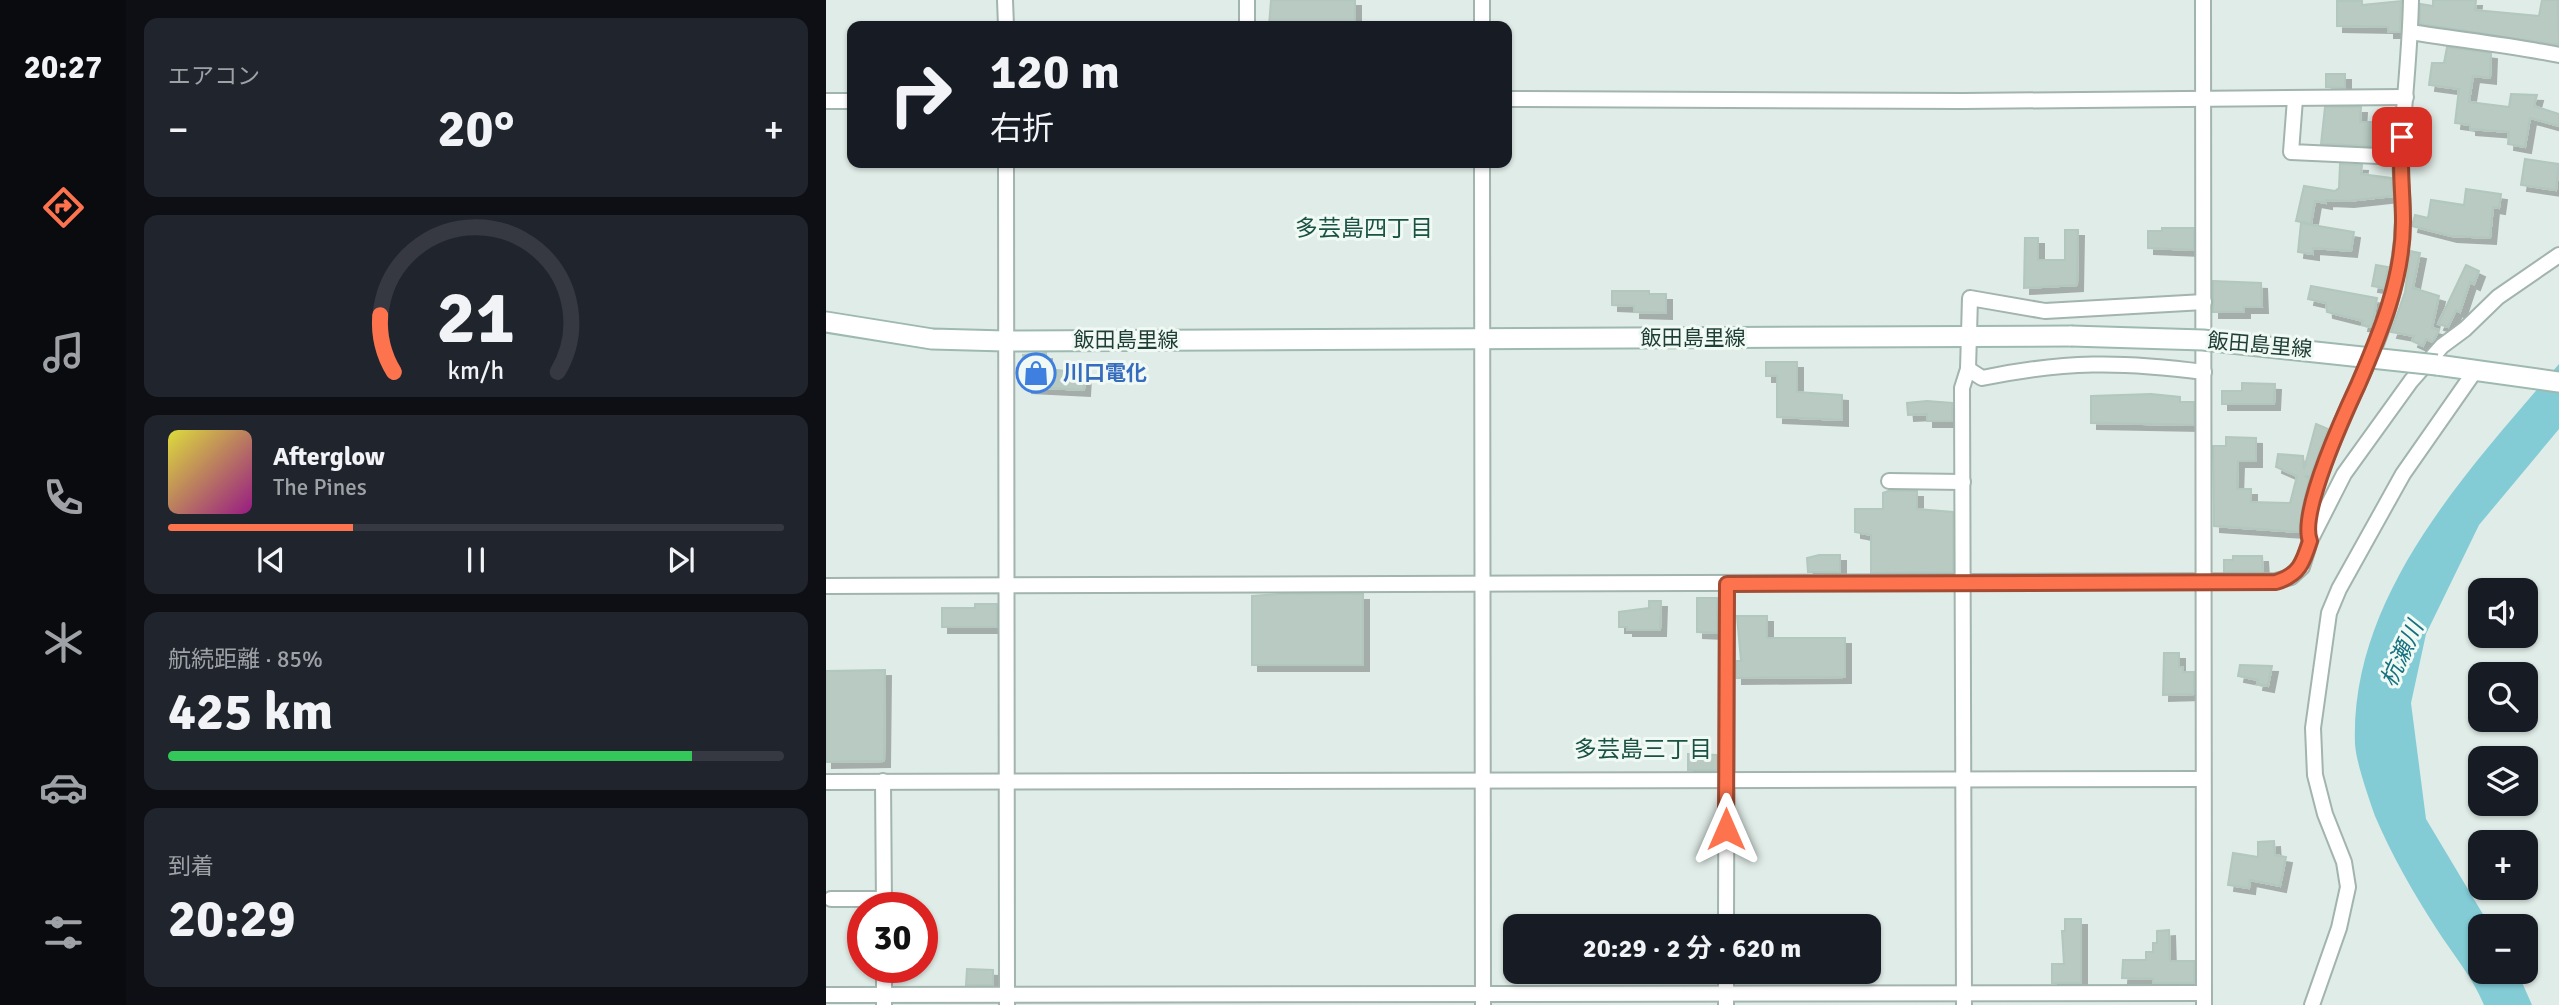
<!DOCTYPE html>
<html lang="ja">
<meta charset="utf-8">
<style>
:root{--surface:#171b24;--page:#20242c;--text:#f1f3f6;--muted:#9ea1a6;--line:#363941;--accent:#fd734d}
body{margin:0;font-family:Signika,"Noto Sans JP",sans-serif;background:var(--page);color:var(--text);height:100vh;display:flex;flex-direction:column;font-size:26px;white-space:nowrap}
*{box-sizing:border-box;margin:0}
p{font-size:23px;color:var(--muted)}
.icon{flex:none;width:38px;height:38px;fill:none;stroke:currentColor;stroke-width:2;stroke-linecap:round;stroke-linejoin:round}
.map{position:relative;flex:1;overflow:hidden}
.side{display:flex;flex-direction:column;gap:18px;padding:18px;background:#0d0f14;width:700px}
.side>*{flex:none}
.top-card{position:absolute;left:21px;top:21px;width:665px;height:147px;border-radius:14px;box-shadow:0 2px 5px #0004;background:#171b24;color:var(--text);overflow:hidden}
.fabs{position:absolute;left:1642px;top:578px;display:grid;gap:14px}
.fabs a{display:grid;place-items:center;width:70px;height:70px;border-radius:14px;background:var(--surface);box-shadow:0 2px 5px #0004;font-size:35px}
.speed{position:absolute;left:21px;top:892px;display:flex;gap:14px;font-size:35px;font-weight:700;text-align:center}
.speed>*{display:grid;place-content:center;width:91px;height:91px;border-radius:50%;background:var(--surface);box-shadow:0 2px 5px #0004;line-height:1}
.speed .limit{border:10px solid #d22;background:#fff;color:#111}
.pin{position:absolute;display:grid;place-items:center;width:60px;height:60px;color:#fff;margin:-30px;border-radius:14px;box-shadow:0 4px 10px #0006}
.me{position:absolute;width:77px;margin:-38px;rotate:0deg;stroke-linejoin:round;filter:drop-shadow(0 0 5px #0008)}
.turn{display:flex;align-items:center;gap:24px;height:147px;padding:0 28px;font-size:32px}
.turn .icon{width:91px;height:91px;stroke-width:2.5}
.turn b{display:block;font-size:49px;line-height:60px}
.big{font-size:52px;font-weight:700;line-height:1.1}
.side .tile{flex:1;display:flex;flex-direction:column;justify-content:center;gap:10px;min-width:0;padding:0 24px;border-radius:14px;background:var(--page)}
.side .dial{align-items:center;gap:0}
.dial svg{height:182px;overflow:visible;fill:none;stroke:var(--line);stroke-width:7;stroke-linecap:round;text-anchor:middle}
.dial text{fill:var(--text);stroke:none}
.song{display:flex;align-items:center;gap:21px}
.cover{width:84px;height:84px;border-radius:10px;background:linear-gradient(135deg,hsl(60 70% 55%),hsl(310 70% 35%))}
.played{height:7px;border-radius:4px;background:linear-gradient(90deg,var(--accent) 30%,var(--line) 30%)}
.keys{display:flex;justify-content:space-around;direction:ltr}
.heat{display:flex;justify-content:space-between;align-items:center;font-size:38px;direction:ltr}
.charge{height:10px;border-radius:5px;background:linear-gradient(90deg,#34c759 85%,var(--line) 0)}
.trip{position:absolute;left:677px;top:914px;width:378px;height:70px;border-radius:14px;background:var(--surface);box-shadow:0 2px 5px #0004;font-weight:700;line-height:70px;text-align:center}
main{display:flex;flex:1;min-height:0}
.tab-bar{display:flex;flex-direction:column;width:126px;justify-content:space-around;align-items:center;background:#090b0e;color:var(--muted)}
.tab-bar .icon{width:49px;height:49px}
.tab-bar .selected{color:var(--accent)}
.tab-bar b{font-size:32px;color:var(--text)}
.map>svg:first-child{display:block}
</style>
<main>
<nav class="tab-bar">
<b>20:27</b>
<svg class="icon selected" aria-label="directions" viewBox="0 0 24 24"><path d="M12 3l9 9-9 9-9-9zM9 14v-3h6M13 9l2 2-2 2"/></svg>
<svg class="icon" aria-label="music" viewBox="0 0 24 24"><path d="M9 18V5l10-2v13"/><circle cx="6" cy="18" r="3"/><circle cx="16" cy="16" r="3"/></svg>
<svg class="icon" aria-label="phone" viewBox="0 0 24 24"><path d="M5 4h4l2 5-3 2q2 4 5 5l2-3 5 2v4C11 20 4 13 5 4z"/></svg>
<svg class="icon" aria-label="climate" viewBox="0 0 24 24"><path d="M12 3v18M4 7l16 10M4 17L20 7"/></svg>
<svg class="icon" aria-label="car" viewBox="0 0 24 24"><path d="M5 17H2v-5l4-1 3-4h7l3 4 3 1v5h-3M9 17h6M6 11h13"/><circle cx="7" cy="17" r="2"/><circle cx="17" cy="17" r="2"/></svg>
<svg class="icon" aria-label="filters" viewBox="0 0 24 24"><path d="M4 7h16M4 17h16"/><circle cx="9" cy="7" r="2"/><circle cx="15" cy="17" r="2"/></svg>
</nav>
<section class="side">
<div class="tile"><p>エアコン</p>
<div class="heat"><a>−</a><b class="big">20°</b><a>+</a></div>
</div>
<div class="tile dial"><svg viewBox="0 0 100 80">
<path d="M14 69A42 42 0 1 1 86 69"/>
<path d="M14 69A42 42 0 0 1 8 44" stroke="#fd734d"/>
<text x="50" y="56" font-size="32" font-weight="700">21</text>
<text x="50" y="72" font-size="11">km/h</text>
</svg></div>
<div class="tile">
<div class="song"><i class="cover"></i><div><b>Afterglow</b><p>The Pines</p></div></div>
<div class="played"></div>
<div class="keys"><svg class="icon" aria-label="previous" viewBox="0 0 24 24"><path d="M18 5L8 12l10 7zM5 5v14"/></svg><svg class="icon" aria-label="pause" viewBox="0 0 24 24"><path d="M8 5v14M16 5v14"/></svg><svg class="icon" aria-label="next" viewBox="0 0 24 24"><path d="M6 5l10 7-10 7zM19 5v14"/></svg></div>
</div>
<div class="tile"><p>航続距離 · 85%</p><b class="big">425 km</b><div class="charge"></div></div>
<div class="tile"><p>到着</p><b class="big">20:29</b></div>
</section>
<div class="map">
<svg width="1733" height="1005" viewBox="0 0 1733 1005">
<defs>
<filter id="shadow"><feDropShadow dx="6" dy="6" stdDeviation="0" flood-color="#0004"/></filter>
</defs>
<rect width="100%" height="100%" fill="#e0ece7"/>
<path fill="#83ccd6" d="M1733,364v65l-80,96 -53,109 -15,69 15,116 64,107h-10v45h37l15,34h-48c-11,-27 -32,-52 -48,-77 -22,-34 -45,-74 -61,-112 -6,-17 -19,-54 -20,-72 -5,-150 113,-273 204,-380z"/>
<g fill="#b8cac2" stroke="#b2c7bd" stroke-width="2" filter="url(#shadow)">
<polygon points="445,0 529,0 529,26 443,26"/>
<polygon points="1607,0 1650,0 1649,10 1713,16 1716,0 1732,0 1733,45 1594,24 1594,4 1607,6"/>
<polygon points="1511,1 1536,1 1536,5 1575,1 1574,32 1562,32 1562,27 1511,26"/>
<polygon points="1621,47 1665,53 1664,78 1647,76 1643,102 1683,107 1685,94 1711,95 1708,106 1733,114 1733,126 1704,118 1699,147 1682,144 1683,132 1644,129 1644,125 1629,123 1633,89 1603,85 1606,63 1618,63"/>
<polygon points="1500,74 1519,74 1519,88 1500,87"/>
<polygon points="1499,107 1535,107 1534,122 1567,122 1566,147 1495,144"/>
<polygon points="1699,159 1733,164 1730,190 1695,185"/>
<polygon points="1514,164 1536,165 1535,174 1565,178 1567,196 1522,201 1500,200 1500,203 1489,201 1485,224 1470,221 1478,186 1509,191 1513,188"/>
<polygon points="1640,189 1675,194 1673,208 1667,207 1664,238 1625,236 1586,226 1589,215 1602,218 1605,200 1638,205"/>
<polygon points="1475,223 1528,232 1525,251 1487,248 1487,254 1472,252"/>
<polygon points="1336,228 1368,228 1368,250 1322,248 1322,231 1336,231"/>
<polygon points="1239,230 1252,230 1251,285 1198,288 1199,238 1212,238 1212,260 1239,260"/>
<polygon points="1584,251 1594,253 1587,288 1613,296 1606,328 1613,330 1607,342 1600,339 1597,346 1586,341 1588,336 1565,332 1579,292"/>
<polygon points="1550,265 1562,267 1558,288 1546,286"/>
<polygon points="1640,265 1653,271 1648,284 1644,282 1634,312 1630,310 1622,327 1612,324"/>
<polygon points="1387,281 1435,283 1436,307 1418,307 1418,312 1387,312"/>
<polygon points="1485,286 1551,298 1546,327 1536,325 1537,321 1501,312 1500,303 1482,299"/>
<polygon points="786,291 823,291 823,294 840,294 840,313 808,312 808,306 786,305"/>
<polygon points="220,353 220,369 259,373 258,390 200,387 197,355"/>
<polygon points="940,362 971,362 971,392 1016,395 1016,420 951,417 951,376 940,376"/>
<polygon points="1416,383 1449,384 1448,404 1396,404 1396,391 1416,391"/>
<polygon points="1325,394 1354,397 1354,402 1368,402 1368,425 1265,423 1265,396"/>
<polygon points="1101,401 1126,403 1126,421 1101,421 1101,414 1082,415 1081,403"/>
<polygon points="1490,424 1502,429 1484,477 1479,476 1483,479 1472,532 1388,526 1387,446 1400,446 1400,437 1430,438 1430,461 1412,461 1411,489 1425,489 1425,502 1464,503 1471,476 1450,467 1452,454 1477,456 1478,469"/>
<polygon points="1062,491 1091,491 1091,509 1127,512 1127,572 1045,573 1045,535 1029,532 1029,509 1057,509 1057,493"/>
<polygon points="993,555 1014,555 1014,572 982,572 981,558"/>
<polygon points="1407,556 1436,556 1437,571 1398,572 1398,560 1407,560"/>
<polygon points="453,594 537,594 537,665 426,665 426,596"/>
<polygon points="871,598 891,598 891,633 871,632"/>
<polygon points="823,601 835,601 834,630 801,630 801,627 793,627 793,612 823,608"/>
<polygon points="149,604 171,604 171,627 116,627 116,608 149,608"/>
<polygon points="911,616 941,616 941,638 1019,638 1019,677 910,678 910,661 915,661"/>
<polygon points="1338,653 1353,653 1353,667 1357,667 1357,672 1368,672 1368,694 1337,695"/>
<polygon points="1414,665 1446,666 1442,686 1431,684 1432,680 1412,676"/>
<polygon points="59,670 58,761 0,762 0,671"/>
<polygon points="862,754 891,755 891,770 862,770"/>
<polygon points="1448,841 1449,855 1460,857 1454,886 1424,880 1423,888 1402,885 1407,853 1432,857 1432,842"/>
<polygon points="1239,919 1255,919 1255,983 1226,983 1226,964 1238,964 1236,931 1239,931"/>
<polygon points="1343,930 1344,961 1368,961 1368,983 1327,983 1327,979 1296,978 1297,960 1320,960 1320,952 1327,952 1327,943 1331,943 1331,931"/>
<polygon points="141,969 167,970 167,985 140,985"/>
</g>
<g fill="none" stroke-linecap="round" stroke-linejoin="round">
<g stroke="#a2b4ae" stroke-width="18">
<g id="street">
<polyline points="179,0 180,26"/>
<polyline points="421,0 421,26"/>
<polyline points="1377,0 1378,1005"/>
<polyline points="656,26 656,0"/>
<path d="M1584,32c50,8 100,13 149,23"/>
<polyline points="681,99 1137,101 1580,97"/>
<polyline points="1469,99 1465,152 1574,157"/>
<polyline points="0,101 26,101"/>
<polyline points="180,163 181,1005"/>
<polyline points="656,163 657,1005"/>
<path d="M1142,369l14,9c83,-17 138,-17 222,-6"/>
<polyline points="1063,481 1137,482"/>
<path d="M1484,540c-14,-35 55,-165 69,-204 13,-35 23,-76 24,-114 1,-23 -4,-46 -2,-69 3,-51 9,-102 10,-153"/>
<polyline points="0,586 1450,581 1465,577 1476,567 1484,541 1518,474 1585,381 1616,346 1639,329 1672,297 1733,255"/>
<polyline points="57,781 58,908"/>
<polyline points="0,782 1377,779"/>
<polyline points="5,899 57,899"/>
<polyline points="900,926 901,584"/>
<polyline points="58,968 58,1005"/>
<polyline points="0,995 1378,993"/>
<polyline points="900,1005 900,971"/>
<polyline points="1138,1005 1136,388 1142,369 1144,298 1219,311 1378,302"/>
<polyline points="1486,1005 1513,928 1522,887 1518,862 1499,814 1489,775 1487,728 1503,613 1513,589 1577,474 1649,371"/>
</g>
</g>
<g stroke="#9eb9af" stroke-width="23">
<g id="secondary">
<polyline points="0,322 106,339 179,341 1245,336"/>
<polyline points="1611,365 1733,382"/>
</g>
</g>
<use href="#street" stroke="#fff" stroke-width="14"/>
<use href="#secondary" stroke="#fff" stroke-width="19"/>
<g stroke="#9eb9af" stroke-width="23" stroke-linecap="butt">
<polyline id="secondary-bridge" points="1245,336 1377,340 1611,365"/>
</g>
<use href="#secondary-bridge" stroke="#fff" stroke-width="19"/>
</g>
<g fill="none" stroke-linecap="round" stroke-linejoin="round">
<g stroke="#a44b32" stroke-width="18">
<path id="route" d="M900,829l1,-245 549,-2c23,-7 27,-19 34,-41 -11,-28 34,-126 48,-156 22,-51 45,-106 45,-163 0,-29 -4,-57 -1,-85"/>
</g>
<use href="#route" stroke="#fd734d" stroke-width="12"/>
</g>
<defs>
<g id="shop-ring" transform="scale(2.0125)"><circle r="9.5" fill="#f1f9f5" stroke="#3f7fe0" stroke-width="1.5"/><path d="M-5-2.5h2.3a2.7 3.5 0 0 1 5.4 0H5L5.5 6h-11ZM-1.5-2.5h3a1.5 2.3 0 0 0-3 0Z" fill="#3f7fe0"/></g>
</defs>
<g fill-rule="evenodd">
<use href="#shop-ring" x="210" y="373"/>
</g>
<g text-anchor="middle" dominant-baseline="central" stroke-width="6" stroke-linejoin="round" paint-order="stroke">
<g font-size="21" fill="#1f3e35" stroke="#f1f9f5">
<text x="867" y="338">飯田島里線</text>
<text x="300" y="340">飯田島里線</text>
<text transform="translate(1434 345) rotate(5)">飯田島里線</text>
</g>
<g font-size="21" font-weight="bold" fill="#366cbe" stroke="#f1f9f5" text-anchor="start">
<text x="237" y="373">川口電化</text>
</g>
<g font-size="23" fill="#1a5243" stroke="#f1f9f5">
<text x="538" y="228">多芸島四丁目</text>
<text x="817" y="749">多芸島三丁目</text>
</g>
<g font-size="23" font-style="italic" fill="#15717f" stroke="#f1f9f5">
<text transform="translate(1576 654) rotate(-65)">杭瀬川</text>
</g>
</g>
</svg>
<div class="fabs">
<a><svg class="icon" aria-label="sound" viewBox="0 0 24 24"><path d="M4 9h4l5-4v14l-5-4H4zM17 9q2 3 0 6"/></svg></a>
<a><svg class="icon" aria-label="search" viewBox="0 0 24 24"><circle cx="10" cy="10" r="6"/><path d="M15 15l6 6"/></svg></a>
<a><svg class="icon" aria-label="layers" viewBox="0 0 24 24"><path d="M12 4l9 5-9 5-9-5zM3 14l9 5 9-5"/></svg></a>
<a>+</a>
<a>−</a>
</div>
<div class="speed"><div class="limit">30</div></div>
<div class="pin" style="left:1576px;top:137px;background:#d93025"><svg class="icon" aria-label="arrive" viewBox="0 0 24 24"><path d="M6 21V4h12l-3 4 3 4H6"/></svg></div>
<svg class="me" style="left:900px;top:829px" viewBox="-20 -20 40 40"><path d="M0-17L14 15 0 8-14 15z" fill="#fd734d" stroke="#fff" stroke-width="4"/></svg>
<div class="trip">20:29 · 2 分 · 620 m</div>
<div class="top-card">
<div class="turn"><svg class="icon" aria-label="right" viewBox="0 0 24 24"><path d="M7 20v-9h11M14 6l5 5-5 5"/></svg><div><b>120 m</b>右折</div></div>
</div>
</div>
</main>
